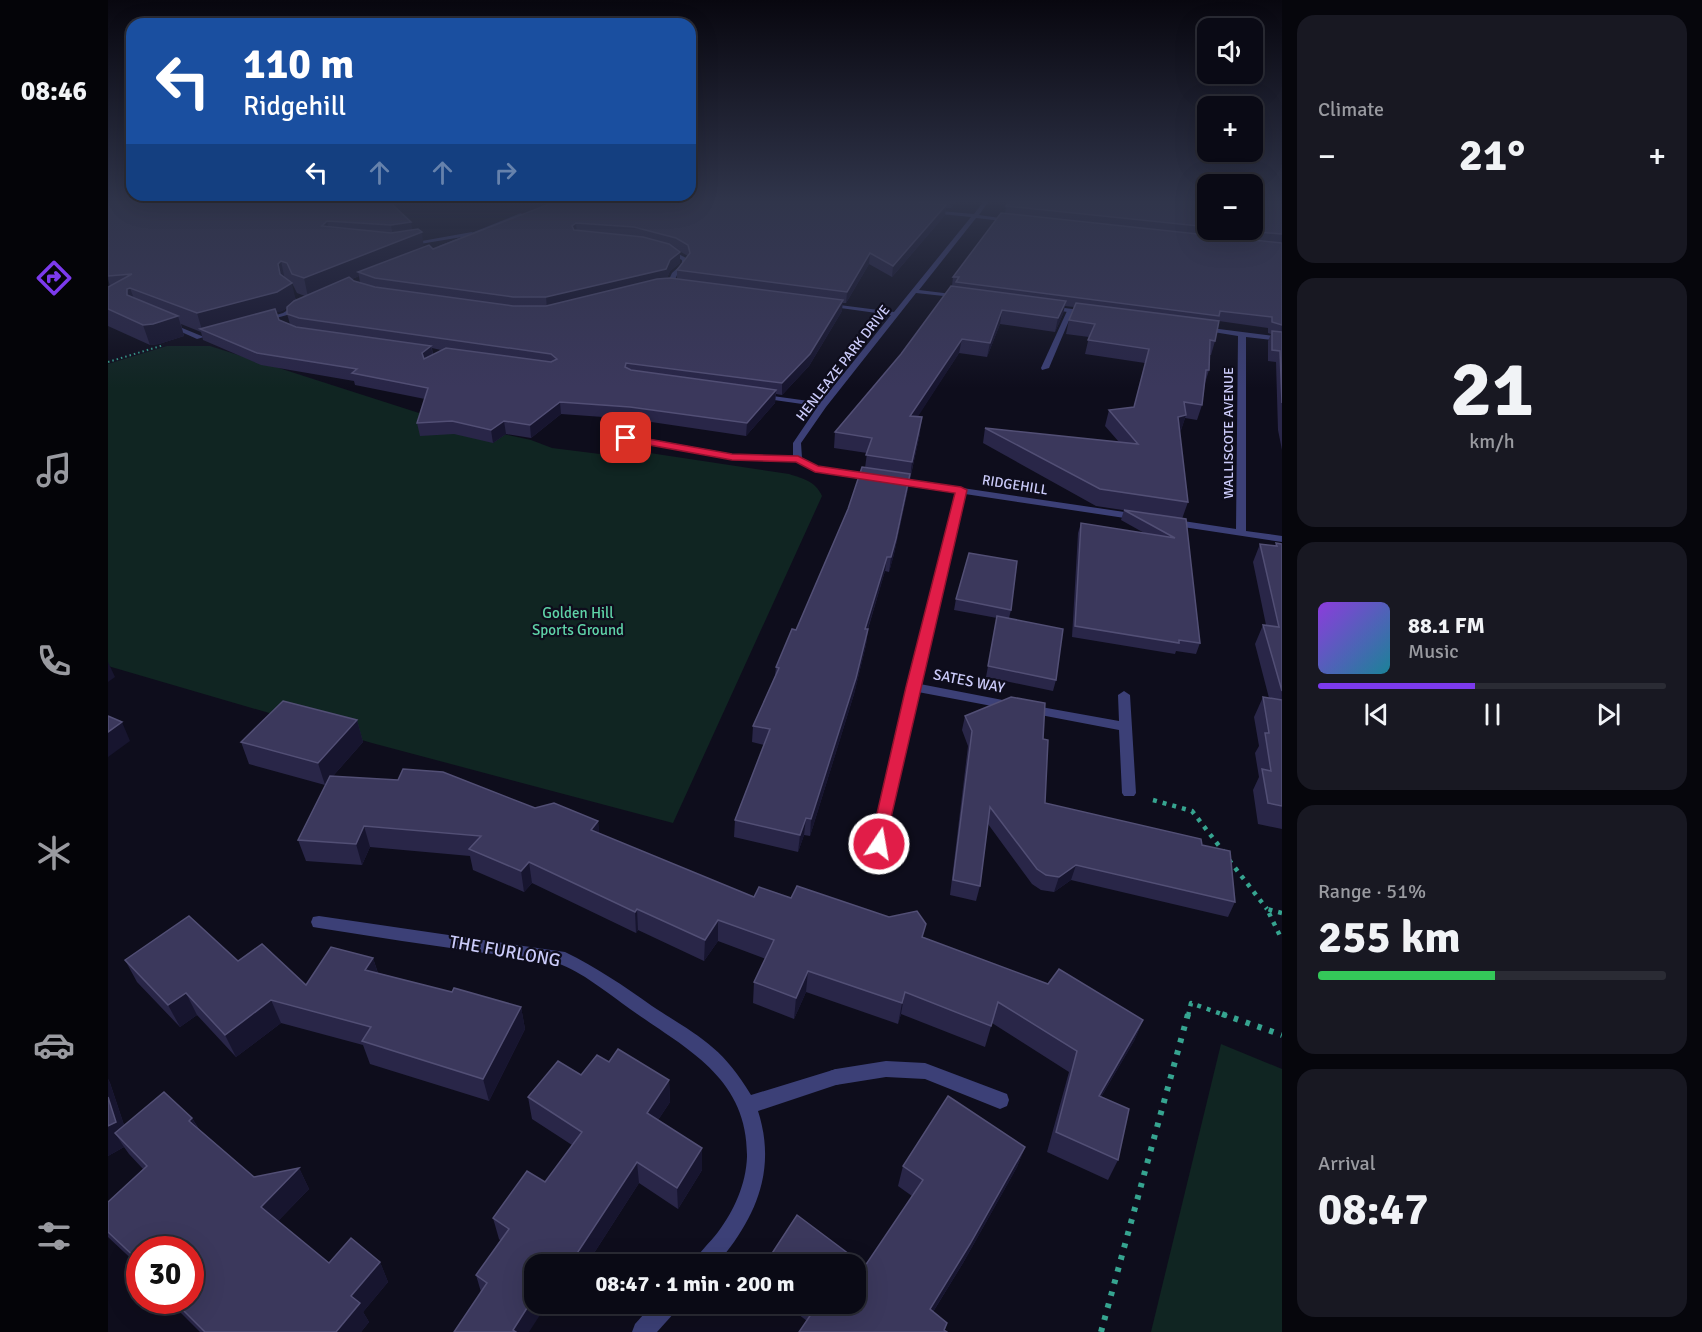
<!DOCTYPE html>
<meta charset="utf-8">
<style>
:root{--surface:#0a0a15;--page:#181822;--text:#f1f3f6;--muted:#999aa0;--line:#2a2b34;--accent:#7c3aed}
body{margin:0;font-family:Signika,sans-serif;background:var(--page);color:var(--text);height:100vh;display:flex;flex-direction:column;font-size:22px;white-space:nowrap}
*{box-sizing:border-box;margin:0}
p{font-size:20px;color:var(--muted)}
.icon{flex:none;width:33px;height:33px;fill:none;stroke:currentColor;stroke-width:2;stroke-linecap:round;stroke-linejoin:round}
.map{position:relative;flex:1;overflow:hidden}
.sheet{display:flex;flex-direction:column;gap:15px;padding:15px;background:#06060c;width:420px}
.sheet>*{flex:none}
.hud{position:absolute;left:18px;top:18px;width:570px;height:183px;border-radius:18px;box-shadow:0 6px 24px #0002,0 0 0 2px var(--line);background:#1a4fa0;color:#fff;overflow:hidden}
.fabs{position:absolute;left:1089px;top:18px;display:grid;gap:12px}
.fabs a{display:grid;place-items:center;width:66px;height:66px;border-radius:12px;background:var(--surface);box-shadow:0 6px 24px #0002,0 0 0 2px var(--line);font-size:30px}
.speed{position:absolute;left:18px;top:1236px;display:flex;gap:12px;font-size:30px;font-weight:700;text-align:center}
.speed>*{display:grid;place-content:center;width:78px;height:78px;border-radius:50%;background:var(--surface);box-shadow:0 6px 24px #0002,0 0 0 2px var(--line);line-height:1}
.speed .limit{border:9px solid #d22;background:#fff;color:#111}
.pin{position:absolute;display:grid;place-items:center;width:51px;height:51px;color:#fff;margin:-26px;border-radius:12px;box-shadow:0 3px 9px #0006}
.me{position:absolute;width:66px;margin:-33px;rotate:12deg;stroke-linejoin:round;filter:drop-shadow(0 0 4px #0008)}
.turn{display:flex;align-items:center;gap:21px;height:126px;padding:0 18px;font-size:27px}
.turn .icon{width:78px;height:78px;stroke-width:2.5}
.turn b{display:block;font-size:42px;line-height:51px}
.lanes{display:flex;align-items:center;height:57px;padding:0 18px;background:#0003;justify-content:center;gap:30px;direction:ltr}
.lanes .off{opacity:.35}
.big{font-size:45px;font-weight:700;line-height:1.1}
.sheet .tile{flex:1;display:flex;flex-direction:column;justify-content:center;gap:9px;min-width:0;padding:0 21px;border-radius:18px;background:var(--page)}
.sheet .dial{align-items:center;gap:0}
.dial b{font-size:78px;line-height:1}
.song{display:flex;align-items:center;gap:18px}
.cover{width:72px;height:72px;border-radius:9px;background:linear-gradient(135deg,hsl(270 70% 55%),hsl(190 70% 35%))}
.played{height:6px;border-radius:3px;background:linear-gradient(90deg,var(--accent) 45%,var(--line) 45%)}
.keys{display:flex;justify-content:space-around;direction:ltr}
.heat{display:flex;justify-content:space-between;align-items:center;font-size:33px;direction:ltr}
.charge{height:9px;border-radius:4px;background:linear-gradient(90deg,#34c759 51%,var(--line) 0)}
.trip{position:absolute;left:416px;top:1254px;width:342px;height:60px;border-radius:18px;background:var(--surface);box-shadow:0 6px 24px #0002,0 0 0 2px var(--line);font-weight:700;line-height:60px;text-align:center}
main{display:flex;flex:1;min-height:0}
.tabs{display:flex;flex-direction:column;width:108px;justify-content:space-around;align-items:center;background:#040408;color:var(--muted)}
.tabs .icon{width:42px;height:42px}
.tabs .current{color:var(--accent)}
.tabs b{font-size:27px;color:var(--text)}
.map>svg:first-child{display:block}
</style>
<main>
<nav class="tabs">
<b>08:46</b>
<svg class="icon current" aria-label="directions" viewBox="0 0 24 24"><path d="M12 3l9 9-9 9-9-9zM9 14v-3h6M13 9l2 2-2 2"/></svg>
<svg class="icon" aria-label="music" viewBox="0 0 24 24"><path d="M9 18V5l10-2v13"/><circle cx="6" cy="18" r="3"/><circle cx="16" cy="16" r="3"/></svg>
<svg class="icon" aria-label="phone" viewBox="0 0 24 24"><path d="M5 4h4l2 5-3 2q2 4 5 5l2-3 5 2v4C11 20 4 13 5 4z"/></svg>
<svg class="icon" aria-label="climate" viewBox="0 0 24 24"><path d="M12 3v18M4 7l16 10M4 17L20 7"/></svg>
<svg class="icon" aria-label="car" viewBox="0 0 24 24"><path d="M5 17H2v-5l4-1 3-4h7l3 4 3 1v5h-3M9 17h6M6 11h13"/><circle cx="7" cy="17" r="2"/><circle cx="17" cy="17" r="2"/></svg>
<svg class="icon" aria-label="filters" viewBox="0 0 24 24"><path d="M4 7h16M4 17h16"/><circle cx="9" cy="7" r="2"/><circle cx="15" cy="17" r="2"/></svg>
</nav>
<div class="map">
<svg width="1174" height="1332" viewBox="0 0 1174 1332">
<rect width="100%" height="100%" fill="#0e0d1c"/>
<g fill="#102522">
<path d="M59,346h43l237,76 84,18 21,8 64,8 14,-6 159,24c15,5 26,7 33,22l-149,327 -301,-80 -264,-77v-302z"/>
<polygon points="1113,1044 1174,1069 1174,1332 1043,1332"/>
</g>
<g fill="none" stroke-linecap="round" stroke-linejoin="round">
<polyline stroke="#36a490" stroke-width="2" stroke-dasharray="1.5 3" stroke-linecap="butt" points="0,362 56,345"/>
<g stroke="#36a490" stroke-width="4.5" stroke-dasharray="4 6" stroke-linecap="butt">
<polyline points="1045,800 1084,811 1115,851"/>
<polyline points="1121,860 1159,909"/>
<polyline points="1174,913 1159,909 1174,940"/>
<polyline points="1080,1016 1083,1003 1119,1016"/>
</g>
<g stroke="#36a490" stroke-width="6" stroke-dasharray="4.5 8" stroke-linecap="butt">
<polyline points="1114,1014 1174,1035"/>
<polyline points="993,1332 1080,1014"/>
</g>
<g fill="#3c4077" fill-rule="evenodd">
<polygon points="364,232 366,235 300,246 297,244"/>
<polygon points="962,309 965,311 941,368 934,370 933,368 959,311"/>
<polygon points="58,323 62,323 96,337 89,339 58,325"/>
<polygon points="650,394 715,403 719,405 715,407 653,398 649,396"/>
<polygon points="778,1061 817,1063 899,1094 901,1100 899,1106 892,1109 817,1079 778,1077 728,1085 722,1083 719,1077 722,1071 728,1069"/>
</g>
<g fill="#3c4077" fill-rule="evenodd">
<polygon points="876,201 881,201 871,215 907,220 904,222 868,218 811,290 852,295 855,297 854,298 808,293 718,407 693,443 694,458 709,467 766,475 771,478 769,480 707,472 688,462 625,460 497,437 493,434 497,431 625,454 685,456 685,443 712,403 783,315 718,306 716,305 716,303 786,312 863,217 823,213 821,210 866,214"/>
<polygon points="413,213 415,216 336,247 331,246"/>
<polygon points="555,248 559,248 580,259 580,264 569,275 565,284 562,286 559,284 564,273 574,264 574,260 555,250"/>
<polygon points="191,303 196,304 179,315 154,322 151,320 175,313"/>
<polygon points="941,306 980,311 983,313 980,315 939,309 939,307"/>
<polygon points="1095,327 1174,337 1174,341 1138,337 1138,531 1174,536 1174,542 1062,525 1057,522 1062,519 1128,529 1130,336 1093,330 1091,329"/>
<polygon points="787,478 1030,514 1035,517 1030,520 857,494 812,684 905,702 911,706 905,710 810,692 777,844 775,848 770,849 765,848 763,844 799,687 848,493 784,483 782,481"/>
<polygon points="1016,691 1022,695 1028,793 1026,796 1016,796 1014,793 1011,730 922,713 916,709 922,705 1011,721 1010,695"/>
<path d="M211,916l246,36c31,15 59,34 87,54 46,30 70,40 99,89l85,-26 6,2 3,6 -3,6 -84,28c19,59 -2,107 -41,153h-23c4,-12 16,-21 24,-32 16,-21 28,-48 29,-75 1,-80 -61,-108 -117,-148 -21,-15 -49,-38 -73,-46 -22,-6 -50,-7 -72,-10 -55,-8 -111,-16 -166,-25l-6,-1 -2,-5 2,-5z"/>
<polygon points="545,1304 570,1304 567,1312 549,1332 524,1332 527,1324"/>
</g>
</g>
<g fill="#292648" fill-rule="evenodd">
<path d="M0,201l121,1 165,4 30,41 9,2 124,-48h400l-6,7h-5l-1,7 -53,62 -23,-13 -23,39h-4v8l-33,55 -27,29 -6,-1 -1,9 -29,33 -115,-17 -70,-5 -30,24 -25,-4 -13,9 -39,-9 -34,2 -3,-13 8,-24 -70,-14 -1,-4 -93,-16 -58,-25 -2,-8 -20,-8 3,12 -25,8 -9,1 -42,-19v-39l2,-1 -2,-7zM566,248l14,8 -11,14v9l-10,-1 3,-7 10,-8v-11zM251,276l1,7 -6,-2 -2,-2zM181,281h2l6,12 8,3 -9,4zM179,308v6l3,10 -11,-4 -3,-8 6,-1zM324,348l9,2 -8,5z"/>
<polygon points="1100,201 1100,230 1144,230 1174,201 1174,450 1170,430 1168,362 1160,361 1160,341 1163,334 1160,333 1160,328 1111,321 1107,341 1103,355 1102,355 1101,370 1097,383 1094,405 1089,420 1077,418 1073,430 1071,431 1080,502 1074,519 988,506 875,443 877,428 1011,442 997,426 1001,410 1026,407 1037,363 977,354 981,337 958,334 961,320 966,307 957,306 955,314 947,332 892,324 879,357 851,353 809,417 812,433 786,554 781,572 777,571 760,629 758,645 746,694 702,836 696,835 690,852 626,837 627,820 656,745 644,742 645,726 667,676 668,667 688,630 740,509 757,468 759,453 726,448 727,432 793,354 844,286 845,277 897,214 898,206"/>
<polygon points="1016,510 1078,519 1092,643 1088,654 1068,651 1067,654 964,637 970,533 973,523 1038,534 1013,520"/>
<polygon points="1168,543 1174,544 1174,829 1150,824 1145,790 1151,777 1147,753 1151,746 1146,717 1155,697 1161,698 1147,644 1155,625 1158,625 1145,562 1152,544 1167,546"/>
<polygon points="848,599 903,610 901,618 948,680 945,691 878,677 889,618 846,610"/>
<polygon points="857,716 935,739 937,803 1094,845 1127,902 1120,917 963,880 946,892 933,890 924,884 880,824 872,886 868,901 842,895 860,746 854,730"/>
<polygon points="249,720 255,742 225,776 427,808 490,821 491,834 646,897 683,898 815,938 1035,1020 1026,1041 993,1097 1010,1160 1000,1180 939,1152 961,1072 884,1023 877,1047 793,1014 790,1024 698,992 686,1019 645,1003 646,982 658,959 610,941 596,961 530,930 528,933 424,883 416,892 365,870 362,856 262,847 254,865 198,861 190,840 219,783 217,785 141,764 133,742"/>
<polygon points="265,958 270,973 344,992 413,1007 417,1029 381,1101 262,1064 255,1045 173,1023 128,1057 89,1015 72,1027 29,982 17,960 130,961 198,985"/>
<polygon points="501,1062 561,1080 562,1102 550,1120 594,1148 594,1170 570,1209 531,1183 479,1264 426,1264 373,1292 368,1275 393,1241 391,1239 385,1218 437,1182 464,1145 424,1119 420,1097 473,1075"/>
<polygon points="0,1079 2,1083 16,1125 84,1118 91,1129 146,1177 191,1168 201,1189 170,1221 221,1263 272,1262 280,1282 255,1312 261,1322 253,1332 92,1332 60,1300 82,1300 32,1250 32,1267 0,1237 0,1202 35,1169 21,1154 16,1147 0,1156"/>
<polygon points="917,1147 909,1167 855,1263 825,1312 839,1323 837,1330 699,1321 677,1304 747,1304 757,1266 804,1196 790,1186 795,1166"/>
</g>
<g fill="#17152f">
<polygon points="844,201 849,201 843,208"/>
<polygon points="838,205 837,215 784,277 785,266"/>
<polygon points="219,221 222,238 214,226"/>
<polygon points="303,222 305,235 314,232 316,249 250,272 251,276 200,297 196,278 286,242 283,225"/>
<polygon points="468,223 469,233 465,237 464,226"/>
<polygon points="572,252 572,263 562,271 558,280 439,309 438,297 562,260"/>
<polygon points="762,253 761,264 738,303 739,292"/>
<polygon points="173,261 177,280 184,283 188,302 174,311 99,332 94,330 89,313"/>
<polygon points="22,288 29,307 19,295 19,289"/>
<polygon points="735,300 734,311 701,366 674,395 674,383"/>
<polygon points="958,301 955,314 947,332 950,318"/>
<polygon points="894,310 892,324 879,357 882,343"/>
<polygon points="70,316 76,336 51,344 42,345 35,325"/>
<polygon points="854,339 851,353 800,432 802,416"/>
<polygon points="323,346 325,357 316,365 314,353"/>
<polygon points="668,390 667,403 638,436 639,423"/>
<polygon points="452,402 453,414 423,438 422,425"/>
<polygon points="1078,415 1073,430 1065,432 1070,417"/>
<polygon points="814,417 812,433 802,478 804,462"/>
<polygon points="396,421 398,434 385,443 383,430"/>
<polygon points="802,474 800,488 786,554 781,572 783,557"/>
<polygon points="779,557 777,571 755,644 757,629"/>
<polygon points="760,629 758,645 746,694 702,836 703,819"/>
<polygon points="0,662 7,677 0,682"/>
<polygon points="249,720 255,742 217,785 210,763"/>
<polygon points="14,722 22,741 0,757 0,732"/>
<polygon points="698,818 696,835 690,852 692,835"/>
<polygon points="490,821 492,843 483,830"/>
<polygon points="256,826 262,847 254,865 248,844"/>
<polygon points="421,862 424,883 416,892 413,871"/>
<polygon points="968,865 963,880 946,892 951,877"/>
<polygon points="529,909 530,930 528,933 527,912"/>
<polygon points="610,920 610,941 596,961 597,940"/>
<polygon points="265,958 272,980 257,970"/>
<polygon points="700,971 698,992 686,1019 688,998"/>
<polygon points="797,992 793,1014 790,1024 794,1003"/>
<polygon points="78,993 89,1015 72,1027 60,1005"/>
<polygon points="163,1000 173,1023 128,1057 117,1035"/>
<polygon points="413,1007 417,1029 381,1101 375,1079"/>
<polygon points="1035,1020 1026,1041 981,1117 991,1096"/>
<polygon points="0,1079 2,1083 22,1143 7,1133 16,1147 0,1156"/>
<polygon points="561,1080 562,1102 540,1135 539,1113"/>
<polygon points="84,1118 96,1139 81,1121"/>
<polygon points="917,1147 909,1167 855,1263 815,1328 822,1309"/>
<polygon points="594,1148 594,1170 570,1209 569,1188"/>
<polygon points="529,1162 531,1183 479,1264 462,1264"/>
<polygon points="191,1168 201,1189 164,1227 153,1207"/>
<polygon points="272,1262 280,1282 255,1312 261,1322 253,1332 228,1332 243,1296"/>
<polygon points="426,1297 426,1304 439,1304 421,1332 405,1332 405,1330"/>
</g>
<g fill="#3b385c" stroke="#524f75" stroke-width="1.5">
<polygon points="0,201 121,201 121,202 133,201 284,201 286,206 303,222 283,225 219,221 214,226 283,233 310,229 314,232 196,278 184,274 179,263 173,261 170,264 172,274 184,283 169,292 89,313 22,288 19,289 19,295 70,316 45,324 35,325 0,309 0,287 24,274 0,276"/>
<polygon points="449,201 801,201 838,205 785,266 762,253 739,292 569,270 582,253 580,245 568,238 526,227 468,223 464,226 466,230 535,237 561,244 572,252 562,260 558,269 438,297 405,297 267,278 250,272 321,245 325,249"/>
<polygon points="902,201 1100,201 1100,227 898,206"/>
<polygon points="1144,201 1174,201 1174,234 1126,230 1144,230"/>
<polygon points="893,213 1174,243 1174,325 1164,322 1164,317 1112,311 1111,316 848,282 851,277 845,277"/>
<polygon points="241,277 246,281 267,287 405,306 438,306 549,279 562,278 735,300 702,354 674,383 518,363 517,367 523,370 668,390 639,423 522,407 452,402 422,425 396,421 383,430 344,421 309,423 320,388 244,373 249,369 149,353 92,329 167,309 171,320 188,327 323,346 314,353 316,359 338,348 443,362 449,359 443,354 191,318 179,314 179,307 186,301"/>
<polygon points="843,286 958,301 950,318 894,310 882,343 854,339 802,416 814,417 804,462 758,455 764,438 727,432 793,354"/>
<polygon points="968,303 1111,321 1107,341 1102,340 1101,370 1098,370 1094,405 1076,402 1078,415 1070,417 1080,502 992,489 877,428 1030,444 1001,410 1026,407 1041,349 980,340 987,324 961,320"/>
<polygon points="1164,331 1174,332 1174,403 1172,351 1164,350"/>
<polygon points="754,467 802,474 788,539 783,557 779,557 757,629 760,629 748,678 703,819 698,818 692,835 627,820 662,729 645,726 671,668 668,667 684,629 688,630 740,509"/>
<polygon points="1016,510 1078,519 1092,643 1071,640 1071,643 967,626 973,523 1067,538"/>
<polygon points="1168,543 1174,544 1174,691 1155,625 1171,627 1152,544 1169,546"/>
<polygon points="861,553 909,561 903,610 848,599"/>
<polygon points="889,616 955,629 948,680 880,666"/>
<polygon points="903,697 937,703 935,739 940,740 937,803 1093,839 1094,845 1122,851 1127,902 968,865 951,877 938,875 929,869 882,807 872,886 845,880 864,731 857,716"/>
<polygon points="1155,697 1174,700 1174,806 1160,803 1154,769 1163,771 1157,733 1161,733"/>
<polygon points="175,701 249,720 210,763 133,742"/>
<polygon points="0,716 14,722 0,732"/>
<polygon points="295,769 335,772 427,808 446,803 490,821 483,830 646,897 651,887 683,898 689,886 781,917 809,911 818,924 814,937 940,984 951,969 1035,1020 991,1096 1021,1109 1010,1160 948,1132 969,1051 890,1002 883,1026 797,992 794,1003 700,971 688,998 646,982 666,940 610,920 597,940 529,909 527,912 421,862 413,871 361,849 373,836 256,826 248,844 190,840 222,776 290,780"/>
<polygon points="81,916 130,961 154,944 198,985 223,947 265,958 257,970 344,992 346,988 413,1007 375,1079 254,1041 263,1027 163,1000 117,1035 78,993 60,1005 17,960"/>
<polygon points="510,1049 561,1080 539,1113 594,1148 569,1188 529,1162 462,1264 453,1264 449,1262 448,1264 426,1264 426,1297 405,1330 408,1332 346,1332 379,1283 368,1275 401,1229 385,1218 419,1171 437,1182 474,1132 420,1097 450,1061 473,1075 489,1055 501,1062"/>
<polygon points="56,1092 84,1118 81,1121 146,1177 191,1168 153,1207 221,1263 243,1238 272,1262 243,1296 252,1303 228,1332 97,1332 65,1300 82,1300 82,1250 32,1250 32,1262 0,1232 0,1202 39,1166 7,1133"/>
<polygon points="840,1096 917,1147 862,1244 822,1309 839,1323 836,1330 839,1332 691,1332 708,1307 703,1304 747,1304 747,1264 657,1264 689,1215 757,1266 815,1180 795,1166"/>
<polygon points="0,1097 8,1122 0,1126"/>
</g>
<linearGradient id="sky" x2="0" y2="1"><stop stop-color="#08070f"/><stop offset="0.52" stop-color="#30354b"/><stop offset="1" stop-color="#30354b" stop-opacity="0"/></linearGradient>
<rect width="1174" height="388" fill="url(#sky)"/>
<polygon fill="#e11d48" stroke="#92132f" stroke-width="1.5" points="518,435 624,454 690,456 710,466 853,487 859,490 776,848 771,850 765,848 762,844 798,687 847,493 707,472 688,462 624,460 514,440 514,436"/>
<g text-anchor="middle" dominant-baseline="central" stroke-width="4.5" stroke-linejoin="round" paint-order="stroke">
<g font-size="14" fill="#ccccfb" stroke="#0e0d1c">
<text transform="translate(735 363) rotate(-52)">HENLEAZE PARK DRIVE</text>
<text transform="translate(1120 433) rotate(-90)">WALLISCOTE AVENUE</text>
<text transform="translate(907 485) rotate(9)">RIDGEHILL</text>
</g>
<g font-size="15" fill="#5fd3a8" stroke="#0e0d1c">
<text x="470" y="613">Golden Hill<tspan x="470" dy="17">Sports Ground</tspan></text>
</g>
<g font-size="15" fill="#ccccfb" stroke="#0e0d1c">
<text transform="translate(861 681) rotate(11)">SATES WAY</text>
</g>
<g font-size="18" fill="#ccccfb" stroke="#0e0d1c">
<text transform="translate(397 951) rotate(10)">THE FURLONG</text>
</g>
</g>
</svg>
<div class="fabs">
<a><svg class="icon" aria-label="sound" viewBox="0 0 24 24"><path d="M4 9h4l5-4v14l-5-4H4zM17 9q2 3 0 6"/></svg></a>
<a>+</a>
<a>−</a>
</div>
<div class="speed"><div class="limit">30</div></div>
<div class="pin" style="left:518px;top:438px;background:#d93025"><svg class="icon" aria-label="arrive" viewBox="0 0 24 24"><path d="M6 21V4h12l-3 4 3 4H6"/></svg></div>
<svg class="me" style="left:771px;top:844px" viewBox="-20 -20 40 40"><circle r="17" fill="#e11d48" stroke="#fff" stroke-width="3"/><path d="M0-11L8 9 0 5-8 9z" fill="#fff"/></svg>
<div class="trip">08:47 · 1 min · 200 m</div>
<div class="hud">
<div class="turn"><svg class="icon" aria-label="left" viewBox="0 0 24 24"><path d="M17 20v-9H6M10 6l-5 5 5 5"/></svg><div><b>110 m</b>Ridgehill</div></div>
<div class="lanes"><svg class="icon" aria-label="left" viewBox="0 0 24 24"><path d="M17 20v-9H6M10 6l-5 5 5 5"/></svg><svg class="icon off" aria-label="ahead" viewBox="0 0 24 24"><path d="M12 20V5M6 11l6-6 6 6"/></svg><svg class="icon off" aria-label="ahead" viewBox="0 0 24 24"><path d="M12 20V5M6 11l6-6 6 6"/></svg><svg class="icon off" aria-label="right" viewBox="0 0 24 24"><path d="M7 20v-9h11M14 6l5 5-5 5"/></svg></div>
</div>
</div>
<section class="sheet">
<div class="tile"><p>Climate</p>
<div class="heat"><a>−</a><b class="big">21°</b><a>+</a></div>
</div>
<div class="tile dial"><b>21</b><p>km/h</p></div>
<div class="tile">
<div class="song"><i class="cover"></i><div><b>88.1 FM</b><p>Music</p></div></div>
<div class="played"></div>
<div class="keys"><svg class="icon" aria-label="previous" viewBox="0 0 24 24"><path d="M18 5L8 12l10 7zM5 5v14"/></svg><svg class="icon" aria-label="pause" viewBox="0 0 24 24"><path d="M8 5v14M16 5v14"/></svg><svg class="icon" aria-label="next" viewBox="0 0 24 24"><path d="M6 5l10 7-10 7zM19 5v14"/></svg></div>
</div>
<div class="tile"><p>Range · 51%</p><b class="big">255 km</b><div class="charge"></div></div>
<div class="tile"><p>Arrival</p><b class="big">08:47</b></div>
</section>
</main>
